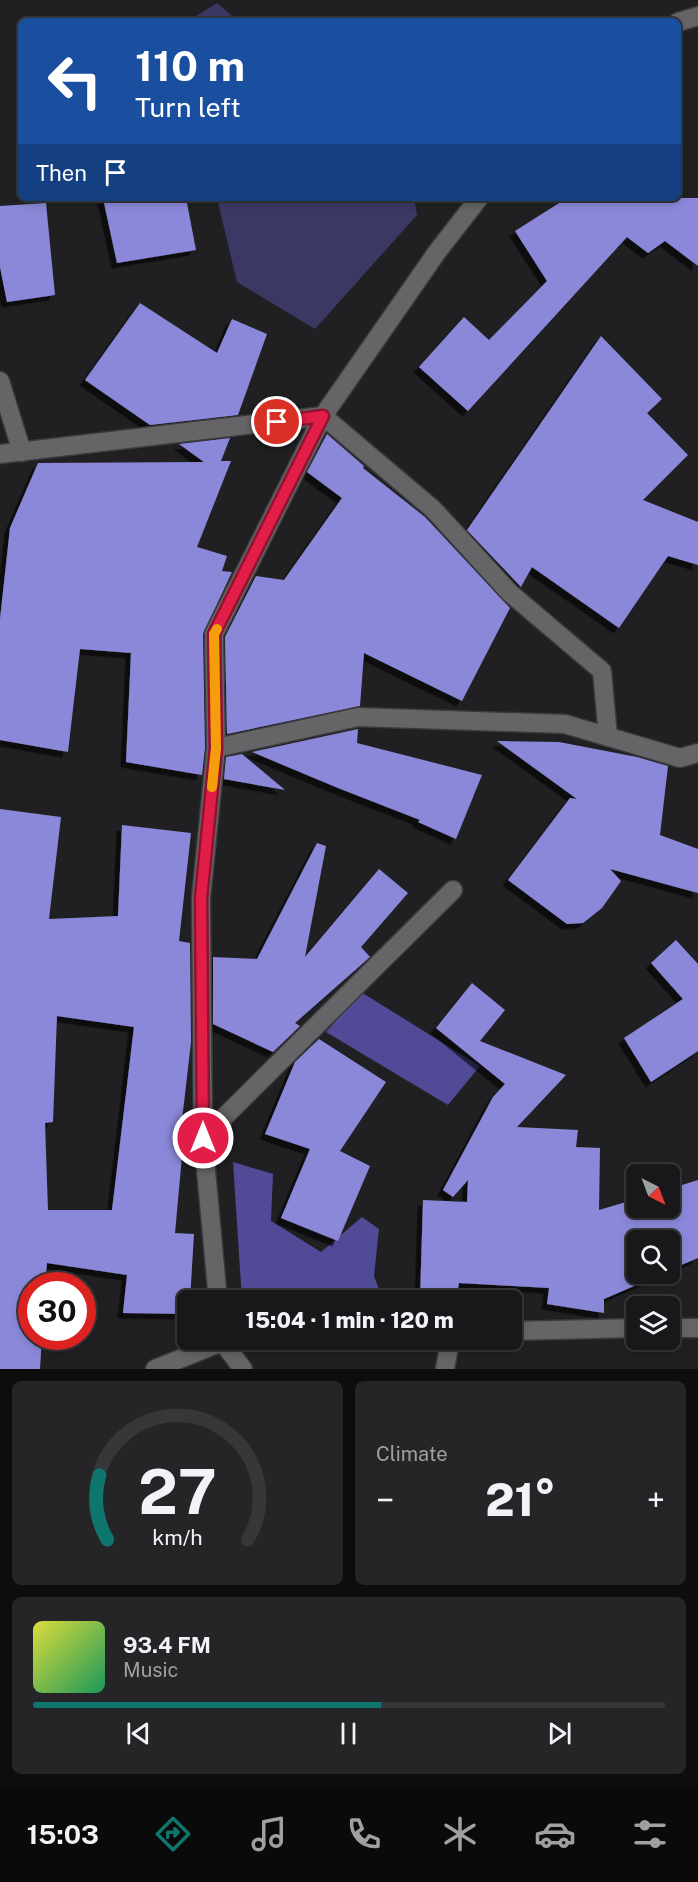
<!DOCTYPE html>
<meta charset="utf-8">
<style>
:root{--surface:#18181a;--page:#252527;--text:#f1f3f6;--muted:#9fa0a2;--line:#363739;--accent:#0f766e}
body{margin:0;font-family:"Public Sans",sans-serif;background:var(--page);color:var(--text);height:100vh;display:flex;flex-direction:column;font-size:22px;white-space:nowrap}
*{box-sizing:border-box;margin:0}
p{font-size:20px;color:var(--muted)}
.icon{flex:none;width:33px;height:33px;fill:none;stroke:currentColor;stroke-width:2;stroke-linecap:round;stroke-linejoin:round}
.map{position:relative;height:1369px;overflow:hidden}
.drawer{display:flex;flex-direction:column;gap:12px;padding:12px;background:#0d0d0e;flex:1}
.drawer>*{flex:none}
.banner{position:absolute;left:18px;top:18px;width:663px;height:183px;border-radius:9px;box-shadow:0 3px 9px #0003,0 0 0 2px var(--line);background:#1a4fa0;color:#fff;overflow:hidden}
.needle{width:39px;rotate:138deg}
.fabs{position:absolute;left:626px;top:1164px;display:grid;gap:12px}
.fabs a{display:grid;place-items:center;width:54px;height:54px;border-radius:9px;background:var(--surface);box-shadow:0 3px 9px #0003,0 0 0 2px var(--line);font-size:30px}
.speed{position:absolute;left:18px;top:1272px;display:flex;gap:12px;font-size:30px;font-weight:700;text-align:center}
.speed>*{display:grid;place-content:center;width:78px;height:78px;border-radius:50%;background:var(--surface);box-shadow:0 3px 9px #0003,0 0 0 2px var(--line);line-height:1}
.speed .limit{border:9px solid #d22;background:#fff;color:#111}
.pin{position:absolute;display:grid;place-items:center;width:51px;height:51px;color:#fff;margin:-26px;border:3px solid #fff;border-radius:50%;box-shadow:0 2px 6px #0007}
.me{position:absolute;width:66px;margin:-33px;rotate:0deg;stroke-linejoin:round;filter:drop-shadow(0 0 4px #0008)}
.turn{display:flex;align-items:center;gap:21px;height:126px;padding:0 18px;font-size:27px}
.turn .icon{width:78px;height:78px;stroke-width:2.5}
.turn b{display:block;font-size:42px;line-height:51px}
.then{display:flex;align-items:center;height:57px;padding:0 18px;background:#0003;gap:12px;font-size:22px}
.big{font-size:45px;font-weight:800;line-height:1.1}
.drawer .widget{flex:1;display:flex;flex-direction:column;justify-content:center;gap:9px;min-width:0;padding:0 21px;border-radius:9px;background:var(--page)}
.drawer .dial{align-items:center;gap:0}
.dial svg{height:156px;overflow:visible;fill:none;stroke:var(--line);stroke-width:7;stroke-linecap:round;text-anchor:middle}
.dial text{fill:var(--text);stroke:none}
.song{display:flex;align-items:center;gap:18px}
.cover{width:72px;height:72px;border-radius:9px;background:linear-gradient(135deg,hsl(60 70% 55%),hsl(150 70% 35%))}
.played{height:6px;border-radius:3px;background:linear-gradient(90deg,var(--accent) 55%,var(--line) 55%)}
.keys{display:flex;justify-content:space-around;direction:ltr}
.heat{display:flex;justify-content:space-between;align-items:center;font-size:33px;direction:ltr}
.drawer .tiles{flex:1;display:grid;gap:12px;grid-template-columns:1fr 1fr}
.widget:last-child{grid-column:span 2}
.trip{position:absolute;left:177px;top:1290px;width:345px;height:60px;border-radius:9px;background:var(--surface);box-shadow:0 3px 9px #0003,0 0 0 2px var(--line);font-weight:800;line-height:60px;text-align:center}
.dock{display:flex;height:96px;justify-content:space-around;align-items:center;background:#0a0a0a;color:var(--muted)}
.dock .icon{width:42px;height:42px}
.dock .selected{color:var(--accent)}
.dock b{font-size:27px;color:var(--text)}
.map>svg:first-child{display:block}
</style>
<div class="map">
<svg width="698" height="1369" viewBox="0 0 698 1369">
<defs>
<filter id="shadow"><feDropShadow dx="-5.5" dy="5.5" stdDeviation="0" flood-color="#0009"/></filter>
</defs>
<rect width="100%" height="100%" fill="#202023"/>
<g fill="#3b3964">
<polygon points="217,3 238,21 188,21"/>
<polygon points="217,198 414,198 417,215 315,329 237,282"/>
</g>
<g fill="#514b97">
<polygon points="361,992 480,1066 448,1105 326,1032"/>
<polygon points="233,1162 273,1174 271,1221 321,1252 362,1217 379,1229 374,1276 383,1300 242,1300"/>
</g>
<g fill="#8b88d9" fill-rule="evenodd" filter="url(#shadow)">
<polygon points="103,198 186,198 196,250 117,263"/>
<polygon points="567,198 698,198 698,266 665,241 648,253 627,237 468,411 419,367 464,317 489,340 547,281 515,231"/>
<polygon points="46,203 55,295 7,302 0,267 0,206"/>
<polygon points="140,303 217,353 232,319 267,334 238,415 150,425 85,380"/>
<polygon points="601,336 662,399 647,413 688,455 643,500 698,522 698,565 668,556 619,628 532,567 521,587 467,530"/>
<polygon points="327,434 364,466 363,468 425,517 510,608 462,701 364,653 360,706 227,734 225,637 256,576 284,580 342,498 307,472"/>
<polygon points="230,438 221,461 231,461 197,547 227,556 222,571 232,572 203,634 205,748 202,775 126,762 131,653 80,649 68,752 0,740 0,619 10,528 38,463 204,462 179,444"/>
<polygon points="358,729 357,743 482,775 456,839 418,822 420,820 338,788 252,752"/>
<polygon points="497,741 559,742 637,757 668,766 660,835 698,849 698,893 610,869 621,881 602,908 583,923 567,924 508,880 570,798 577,799"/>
<polygon points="242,754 285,790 224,779 226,757"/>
<path d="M0,809l61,8 -12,102 69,-3 4,-91 69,8 -12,108 11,2 1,99 -13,113 4,1 -7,77 19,1 -4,66h-2v14l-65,-1 4,-38 -80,-12 -2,23h-13v50h10l-2,33h-40zM57,1016l77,11 -22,183h-64l-3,-87 8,-1z"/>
<polygon points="317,843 326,846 305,957 379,869 408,893 361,947 370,957 295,1023 300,1026 273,1052 213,1024 213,957 257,959"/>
<polygon points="676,940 698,964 698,1051 651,1082 624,1038 683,999 651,963"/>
<polygon points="472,983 505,1010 480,1041 566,1075 517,1127 578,1130 576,1147 600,1148 599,1210 636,1199 636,1208 669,1208 669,1189 698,1180 698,1258 669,1270 669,1240 636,1240 636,1274 662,1274 604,1299 604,1313 547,1304 549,1288 459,1283 456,1300 420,1300 423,1200 467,1202 468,1180 453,1197 443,1190 493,1097 505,1084 436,1028"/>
<polygon points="319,1039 386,1082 340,1151 370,1166 338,1241 281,1218 310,1149 265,1134 295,1062"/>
</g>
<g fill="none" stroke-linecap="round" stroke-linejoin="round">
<g stroke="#3a3a3c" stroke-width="21">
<g id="street">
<polyline points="678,22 698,16"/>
<polyline points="0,381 22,452"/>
<polyline points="0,454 323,416 433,509 510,593 602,671 608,737"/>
<polyline points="216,748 358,717 565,724 680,758 698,753"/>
<polyline points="203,1138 453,890"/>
<polyline points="218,1300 203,1138 201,898 216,748 214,634 323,416 437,252 479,198"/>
<polyline points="669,1328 698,1328"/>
<polyline points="512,1331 636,1328"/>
<polyline points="221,1340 243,1369"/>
<polyline points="155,1369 222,1342 276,1340"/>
<polyline points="445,1369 450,1340"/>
</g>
</g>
<use href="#street" stroke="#656568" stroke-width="18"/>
</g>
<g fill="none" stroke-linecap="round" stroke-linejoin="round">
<g stroke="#92132f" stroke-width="15">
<polyline id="route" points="203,1138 201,898 216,748 214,634 323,416 277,422"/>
</g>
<use href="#route" stroke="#e11d48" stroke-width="10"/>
<polyline stroke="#f59e0b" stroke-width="10" points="212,787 216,748 214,634 217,629"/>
</g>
</svg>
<div class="fabs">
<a><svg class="needle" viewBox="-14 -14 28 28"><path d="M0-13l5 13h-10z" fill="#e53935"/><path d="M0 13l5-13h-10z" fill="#9fa0a2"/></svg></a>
<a><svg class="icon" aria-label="search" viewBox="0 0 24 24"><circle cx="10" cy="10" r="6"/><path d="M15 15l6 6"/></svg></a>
<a><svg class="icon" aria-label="layers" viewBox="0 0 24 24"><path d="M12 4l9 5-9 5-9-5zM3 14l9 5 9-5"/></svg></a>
</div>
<div class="speed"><div class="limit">30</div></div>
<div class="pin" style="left:277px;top:422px;background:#d93025"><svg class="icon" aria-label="arrive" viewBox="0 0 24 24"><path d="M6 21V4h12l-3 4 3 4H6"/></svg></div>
<svg class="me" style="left:203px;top:1138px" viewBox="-20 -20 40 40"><circle r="17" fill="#e11d48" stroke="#fff" stroke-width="3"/><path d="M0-11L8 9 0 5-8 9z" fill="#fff"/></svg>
<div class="trip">15:04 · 1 min · 120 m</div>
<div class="banner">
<div class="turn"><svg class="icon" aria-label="left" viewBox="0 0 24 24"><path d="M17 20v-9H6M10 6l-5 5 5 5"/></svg><div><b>110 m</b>Turn left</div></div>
<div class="then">Then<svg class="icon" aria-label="arrive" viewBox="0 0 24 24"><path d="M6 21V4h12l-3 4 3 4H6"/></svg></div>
</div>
</div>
<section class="drawer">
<div class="tiles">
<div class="widget dial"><svg viewBox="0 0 100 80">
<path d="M14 69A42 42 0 1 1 86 69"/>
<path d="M14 69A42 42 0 0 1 10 36" stroke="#0f766e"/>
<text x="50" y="56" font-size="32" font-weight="700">27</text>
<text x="50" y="72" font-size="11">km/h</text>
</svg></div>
<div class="widget"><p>Climate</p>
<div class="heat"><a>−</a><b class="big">21°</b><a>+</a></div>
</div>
<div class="widget">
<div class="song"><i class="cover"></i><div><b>93.4 FM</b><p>Music</p></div></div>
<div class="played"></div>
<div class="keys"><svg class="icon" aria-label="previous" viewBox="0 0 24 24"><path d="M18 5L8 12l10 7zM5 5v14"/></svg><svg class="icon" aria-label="pause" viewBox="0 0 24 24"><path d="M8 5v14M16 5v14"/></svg><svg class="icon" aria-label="next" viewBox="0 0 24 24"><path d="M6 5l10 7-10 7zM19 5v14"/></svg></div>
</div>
</div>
</section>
<nav class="dock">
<b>15:03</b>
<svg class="icon selected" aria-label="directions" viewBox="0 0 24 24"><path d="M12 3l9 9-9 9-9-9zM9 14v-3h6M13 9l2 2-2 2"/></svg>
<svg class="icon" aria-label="music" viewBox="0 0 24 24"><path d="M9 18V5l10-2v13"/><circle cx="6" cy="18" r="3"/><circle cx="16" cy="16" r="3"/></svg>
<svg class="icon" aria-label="phone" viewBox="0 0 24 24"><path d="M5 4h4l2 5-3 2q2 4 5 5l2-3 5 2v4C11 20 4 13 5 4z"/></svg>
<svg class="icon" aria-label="climate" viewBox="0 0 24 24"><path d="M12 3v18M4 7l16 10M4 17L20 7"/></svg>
<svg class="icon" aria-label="car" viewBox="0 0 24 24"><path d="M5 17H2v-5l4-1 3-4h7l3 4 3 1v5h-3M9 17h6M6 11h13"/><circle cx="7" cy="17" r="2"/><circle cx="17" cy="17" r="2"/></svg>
<svg class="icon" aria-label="filters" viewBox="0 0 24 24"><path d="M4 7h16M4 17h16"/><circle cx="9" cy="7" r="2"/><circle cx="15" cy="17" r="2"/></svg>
</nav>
